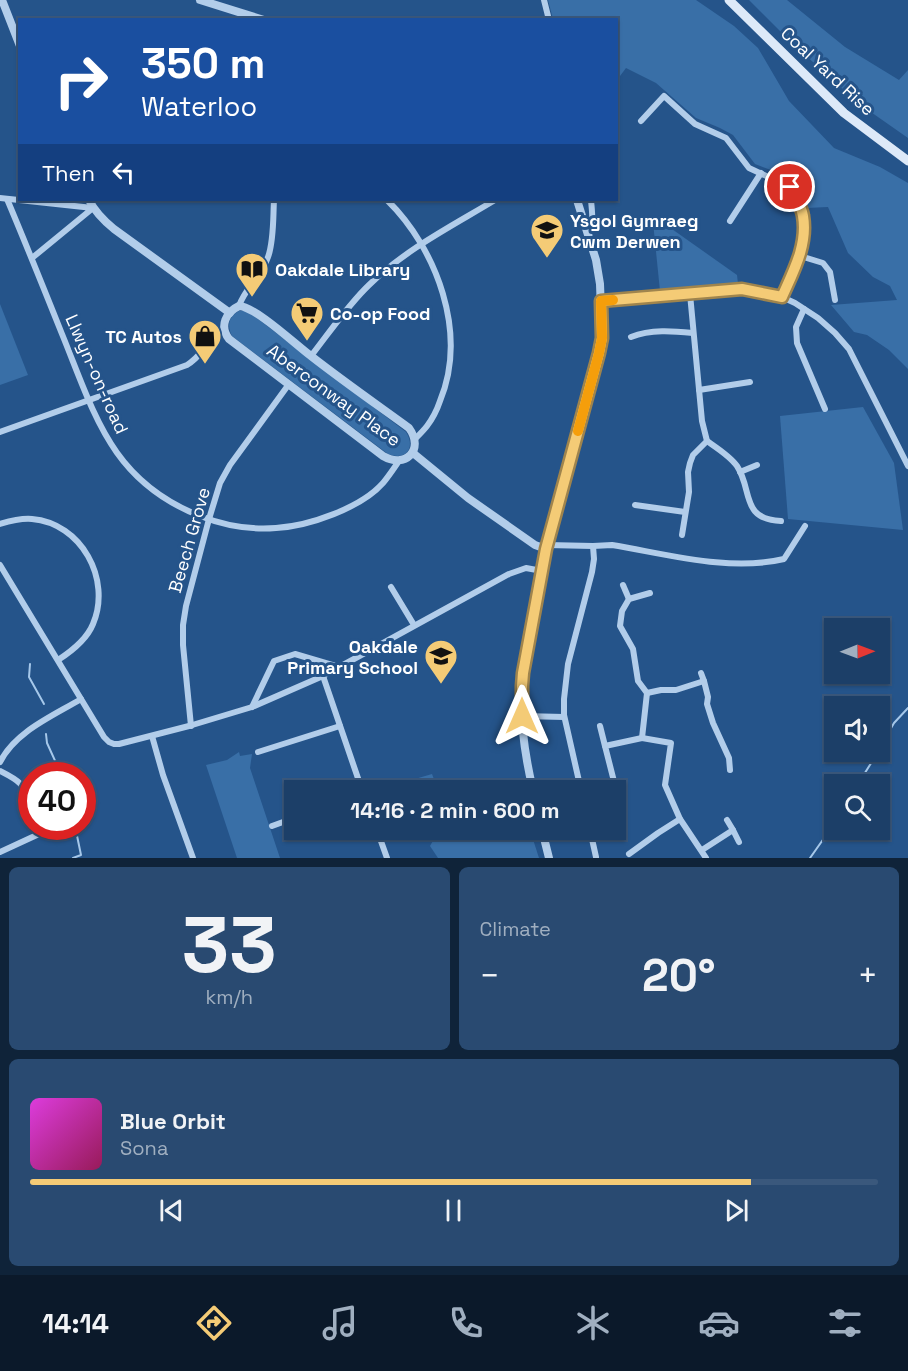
<!DOCTYPE html>
<meta charset="utf-8">
<style>
:root{--surface:#1c3f68;--page:#294a71;--text:#f1f3f6;--muted:#a0afc0;--line:#3a587c;--accent:#f4cb76}
body{margin:0;font-family:"Space Grotesk",sans-serif;background:var(--page);color:var(--text);height:100vh;display:flex;flex-direction:column;font-size:22px;white-space:nowrap}
*{box-sizing:border-box;margin:0}
p{font-size:20px;color:var(--muted)}
.icon{flex:none;width:33px;height:33px;fill:none;stroke:currentColor;stroke-width:2;stroke-linecap:round;stroke-linejoin:round}
.map{position:relative;height:858px;overflow:hidden}
.panel{display:flex;flex-direction:column;gap:9px;padding:9px;background:#0f2339;flex:1}
.panel>*{flex:none}
.guide{position:absolute;left:18px;top:18px;width:600px;height:183px;border-radius:0px;box-shadow:0 2px 4px #0004,0 0 0 2px var(--line);background:#1a4fa0;color:#fff;overflow:hidden}
.needle{width:39px;rotate:89deg}
.tools{position:absolute;left:824px;top:618px;display:grid;gap:12px}
.tools a{display:grid;place-items:center;width:66px;height:66px;border-radius:0px;background:var(--surface);box-shadow:0 2px 4px #0004,0 0 0 2px var(--line);font-size:30px}
.speed{position:absolute;left:18px;top:762px;display:flex;gap:12px;font-size:30px;font-weight:700;text-align:center}
.speed>*{display:grid;place-content:center;width:78px;height:78px;border-radius:50%;background:var(--surface);box-shadow:0 2px 4px #0004,0 0 0 2px var(--line);line-height:1}
.speed .limit{border:9px solid #d22;background:#fff;color:#111}
.pin{position:absolute;display:grid;place-items:center;width:51px;height:51px;color:#fff;margin:-26px;border:3px solid #fff;border-radius:50%;box-shadow:0 2px 6px #0007}
.me{position:absolute;width:66px;margin:-33px;rotate:0deg;stroke-linejoin:round;filter:drop-shadow(0 0 4px #0008)}
.turn{display:flex;align-items:center;gap:21px;height:126px;padding:0 24px;font-size:27px}
.turn .icon{width:78px;height:78px;stroke-width:2.5}
.turn b{display:block;font-size:42px;line-height:51px}
.then{display:flex;align-items:center;height:57px;padding:0 24px;background:#0003;gap:12px;font-size:22px}
.big{font-size:45px;font-weight:800;line-height:1.1}
.panel .tile{flex:1;display:flex;flex-direction:column;justify-content:center;gap:9px;min-width:0;padding:0 21px;border-radius:9px;background:var(--page)}
.panel .dial{align-items:center;gap:0}
.dial b{font-size:78px;line-height:1}
.song{display:flex;align-items:center;gap:18px}
.cover{width:72px;height:72px;border-radius:9px;background:linear-gradient(135deg,hsl(300 70% 55%),hsl(330 70% 35%))}
.played{height:6px;border-radius:3px;background:linear-gradient(90deg,var(--accent) 85%,var(--line) 85%)}
.keys{display:flex;justify-content:space-around;direction:ltr}
.heat{display:flex;justify-content:space-between;align-items:center;font-size:33px;direction:ltr}
.panel .tiles{flex:1;display:grid;gap:9px;grid-template-columns:1fr 1fr}
.tile:last-child{grid-column:span 2}
.trip{position:absolute;left:284px;top:780px;width:342px;height:60px;border-radius:0px;background:var(--surface);box-shadow:0 2px 4px #0004,0 0 0 2px var(--line);font-weight:800;line-height:60px;text-align:center}
.dock{display:flex;height:96px;justify-content:space-around;align-items:center;background:#0b192a;color:var(--muted)}
.dock .icon{width:42px;height:42px}
.dock .selected{color:var(--accent)}
.dock b{font-size:27px;color:var(--text)}
.map>svg:first-child{display:block}
</style>
<div class="map">
<svg width="908" height="858" viewBox="0 0 908 858">
<rect width="100%" height="100%" fill="#25548a"/>
<g fill="#396fa7">
<polygon points="548,0 696,0 734,26 758,48 789,101 834,148 880,167 908,183 908,369 889,350 867,335 854,332 831,305 897,300 890,286 873,277 848,253 828,207 806,208 795,184 779,173 755,164 733,135 720,128 696,118 656,83 626,68 617,80 616,20 553,19"/>
<polygon points="749,0 787,0 845,47 899,80 908,70 908,138 858,103 792,43"/>
<polygon points="653,222 662,222 737,275 738,284 660,291"/>
<polygon points="0,304 28,375 0,385"/>
<path d="M239,311h6l9,5 152,116c10,16 0,29 -18,22l-156,-118c-5,-10 -4,-19 7,-25z"/>
<polygon points="863,407 894,463 903,530 788,519 780,416"/>
<polygon points="239,752 240,756 252,754 250,768 280,858 237,858 206,765 227,760"/>
<polygon points="432,774 438,790 419,790 415,779"/>
<polygon points="449,830 530,830 539,858 438,858 430,846 438,832"/>
</g>
<g fill="none" stroke-linecap="round" stroke-linejoin="round">
<g stroke="#a6c8ea" stroke-width="2">
<polyline points="30,664 29,677 44,704"/>
<polyline points="46,734 47,743 62,776"/>
<polyline points="879,749 894,723 908,708"/>
<polyline points="858,784 878,752"/>
<polyline points="73,858 81,855 75,826"/>
<polyline points="810,858 834,824"/>
</g>
<g stroke="#b2cdea" stroke-width="6">
<polyline points="544,0 549,20"/>
<polyline points="641,121 664,96 695,124 726,138 749,168 790,187 803,215 804,239 800,256 782,297"/>
<polyline points="0,198 93,208 32,258"/>
<path d="M7,199c19,45 37,90 55,135 33,81 49,147 138,182 23,9 51,14 76,12 33,-2 85,-20 107,-45 6,-7 11,-15 16,-22"/>
<path d="M387,200c50,49 81,133 53,201 -3,9 -7,17 -13,25 -3,4 -8,9 -12,13"/>
<polyline points="730,221 761,173"/>
<path d="M589,235c5,-12 3,-23 2,-35"/>
<polyline points="800,256 823,263 830,272 835,300"/>
<polyline points="601,301 742,289 782,297 795,303 818,318 835,333 849,349 908,466"/>
<path d="M239,306c6,-18 23,-31 29,-49 6,-16 5,-40 6,-57"/>
<polyline points="804,309 796,327 797,343 825,409"/>
<path d="M631,337c20,-8 42,-6 62,-4"/>
<path d="M311,356c18,-23 37,-51 58,-71 37,-36 83,-59 126,-85"/>
<polyline points="699,390 750,382"/>
<path d="M0,432l187,-67c15,-9 22,-26 37,-35"/>
<path d="M707,441c10,7 23,15 30,25 16,24 3,53 44,55"/>
<polyline points="740,472 757,465"/>
<polyline points="635,505 685,512"/>
<path d="M0,524c10,-3 22,-6 32,-5 49,4 80,60 61,105 -6,15 -21,27 -35,36"/>
<polyline points="682,535 689,492 688,472 690,463 693,455 707,441 702,421 690,294"/>
<path d="M547,545l46,1 19,-1c55,9 117,27 172,14l21,-33"/>
<polyline points="0,565 104,737 109,742 114,744 119,744 189,726 252,707 323,676 509,574 526,568 542,571"/>
<polyline points="623,585 629,599"/>
<polyline points="391,587 414,625"/>
<polyline points="323,676 362,790"/>
<polyline points="704,681 708,697 707,704 713,723 729,758 730,770"/>
<polyline points="647,693 642,738 671,743 665,785 680,819 706,858"/>
<polyline points="647,693 638,681 633,649 620,626 622,611 629,599 650,593"/>
<polyline points="647,693 661,690 676,690 704,681 701,673"/>
<polyline points="252,707 274,661 295,654 339,667"/>
<polyline points="522,716 564,717"/>
<polyline points="191,726 183,645 183,625 186,606 209,519 220,483 230,465 289,384"/>
<polyline points="600,726 605,746"/>
<polyline points="152,736 163,775 193,858"/>
<polyline points="258,752 340,726"/>
<path d="M0,762c16,-31 53,-46 81,-63"/>
<path d="M0,771c20,10 24,13 32,35"/>
<polyline points="581,790 564,715 564,699 568,664 592,572 594,559 593,546"/>
<polyline points="621,809 605,746 642,738"/>
<polyline points="272,826 294,818"/>
<polyline points="377,830 387,858"/>
<polyline points="590,830 596,857"/>
<polyline points="733,830 739,842"/>
<polyline points="702,850 733,830 727,820"/>
<polyline points="0,852 52,828"/>
<polyline points="629,854 658,833 680,819"/>
</g>
<g stroke="#b2cdea" stroke-width="8">
<polyline points="2,0 20,46"/>
<polyline points="200,0 264,20"/>
<path d="M89,200c6,12 14,20 25,29l116,84"/>
<path d="M239,306c17,1 57,39 72,50 32,25 65,48 98,72 16,22 -4,41 -26,28l-154,-117c-10,-13 -3,-27 10,-33z"/>
<polyline points="413,453 468,498 535,545 546,549"/>
<path d="M533,790c-9,-38 -15,-77 -10,-117l23,-124 49,-178 7,-33 -2,-54 -4,-24 -19,-60"/>
<polyline points="542,830 549,858"/>
</g>
<polyline stroke="#dde9f8" stroke-width="9" points="729,0 844,113 908,161"/>
</g>
<g fill="none" stroke-linecap="round" stroke-linejoin="round">
<g stroke="#9f844d" stroke-width="15">
<path id="route" d="M522,716v-30l1,-13 23,-124 53,-196 3,-15 -1,-37 141,-12 40,8c11,-25 26,-52 21,-81 -1,-9 -9,-20 -13,-29"/>
</g>
<use href="#route" stroke="#f4cb76" stroke-width="10"/>
<polyline stroke="#f59e0b" stroke-width="10" points="578,431 599,353 602,338 601,301 613,300"/>
</g>
<defs>
<g id="school-pin" transform="scale(1.725)"><path d="M0 17L-7.5 6A9.5 9.5 0 1 1 7.5 6Z" fill="#f4cb76" stroke="#25548a"/><path d="M0-5L7-2L0 1L-7-2ZM-4 1L0 2.5L4 1V4Q0 6-4 4Z" fill="#111"/></g>
<g id="library-pin" transform="scale(1.725)"><path d="M0 17L-7.5 6A9.5 9.5 0 1 1 7.5 6Z" fill="#f4cb76" stroke="#25548a"/><path d="M-6-4Q-3-5.5-.7-3.5V5Q-3 3-6 4ZM6-4Q3-5.5 .7-3.5V5Q3 3 6 4Z" fill="#111"/></g>
<g id="supermarket-pin" transform="scale(1.725)"><path d="M0 17L-7.5 6A9.5 9.5 0 1 1 7.5 6Z" fill="#f4cb76" stroke="#25548a"/><path d="M-6-5.5h2.5l.6 2H6L4.5 2H-2.5L-4.4-4H-6ZM-1.5 3.2a1.3 1.3 0 1 0 .1 0ZM3 3.2a1.3 1.3 0 1 0 .1 0Z" fill="#111"/></g>
<g id="shop-pin" transform="scale(1.725)"><path d="M0 17L-7.5 6A9.5 9.5 0 1 1 7.5 6Z" fill="#f4cb76" stroke="#25548a"/><path d="M-5-2.5h2.3a2.7 3.5 0 0 1 5.4 0H5L5.5 6h-11ZM-1.5-2.5h3a1.5 2.3 0 0 0-3 0Z" fill="#111"/></g>
</defs>
<g fill-rule="evenodd">
<use href="#school-pin" x="547" y="230"/>
<use href="#library-pin" x="252" y="269"/>
<use href="#supermarket-pin" x="307" y="313"/>
<use href="#shop-pin" x="205" y="336"/>
<use href="#school-pin" x="441" y="656"/>
</g>
<g text-anchor="middle" dominant-baseline="central" stroke-width="6" stroke-linejoin="round" paint-order="stroke">
<g font-size="18" fill="#fff" stroke="#25548a">
<text transform="translate(828 71) rotate(43)">Coal Yard Rise</text>
<text transform="translate(97 374) rotate(66)">Llwyn-on-road</text>
<text transform="translate(334 395) rotate(36)">Aberconway Place</text>
<text transform="translate(189 540) rotate(-74)">Beech Grove</text>
</g>
<g font-size="18" font-weight="bold" fill="#fff" stroke="#25548a" text-anchor="start">
<text x="570" y="220">Ysgol Gymraeg<tspan x="570" dy="21">Cwm Derwen</tspan></text>
<text x="275" y="269">Oakdale Library</text>
<text x="330" y="313">Co-op Food</text>
<text x="182" y="336" text-anchor="end">TC Autos</text>
<text x="418" y="646" text-anchor="end">Oakdale<tspan x="418" dy="21">Primary School</tspan></text>
</g>
</g>
</svg>
<div class="tools">
<a><svg class="needle" viewBox="-14 -14 28 28"><path d="M0-13l5 13h-10z" fill="#e53935"/><path d="M0 13l5-13h-10z" fill="#a0afc0"/></svg></a>
<a><svg class="icon" aria-label="sound" viewBox="0 0 24 24"><path d="M4 9h4l5-4v14l-5-4H4zM17 9q2 3 0 6"/></svg></a>
<a><svg class="icon" aria-label="search" viewBox="0 0 24 24"><circle cx="10" cy="10" r="6"/><path d="M15 15l6 6"/></svg></a>
</div>
<div class="speed"><div class="limit">40</div></div>
<div class="pin" style="left:790px;top:187px;background:#d93025"><svg class="icon" aria-label="arrive" viewBox="0 0 24 24"><path d="M6 21V4h12l-3 4 3 4H6"/></svg></div>
<svg class="me" style="left:522px;top:716px" viewBox="-20 -20 40 40"><path d="M0-17L14 15 0 8-14 15z" fill="#f4cb76" stroke="#fff" stroke-width="4"/></svg>
<div class="trip">14:16 · 2 min · 600 m</div>
<div class="guide">
<div class="turn"><svg class="icon" aria-label="right" viewBox="0 0 24 24"><path d="M7 20v-9h11M14 6l5 5-5 5"/></svg><div><b>350 m</b>Waterloo</div></div>
<div class="then">Then<svg class="icon" aria-label="left" viewBox="0 0 24 24"><path d="M17 20v-9H6M10 6l-5 5 5 5"/></svg></div>
</div>
</div>
<section class="panel">
<div class="tiles">
<div class="tile dial"><b>33</b><p>km/h</p></div>
<div class="tile"><p>Climate</p>
<div class="heat"><a>−</a><b class="big">20°</b><a>+</a></div>
</div>
<div class="tile">
<div class="song"><i class="cover"></i><div><b>Blue Orbit</b><p>Sona</p></div></div>
<div class="played"></div>
<div class="keys"><svg class="icon" aria-label="previous" viewBox="0 0 24 24"><path d="M18 5L8 12l10 7zM5 5v14"/></svg><svg class="icon" aria-label="pause" viewBox="0 0 24 24"><path d="M8 5v14M16 5v14"/></svg><svg class="icon" aria-label="next" viewBox="0 0 24 24"><path d="M6 5l10 7-10 7zM19 5v14"/></svg></div>
</div>
</div>
</section>
<nav class="dock">
<b>14:14</b>
<svg class="icon selected" aria-label="directions" viewBox="0 0 24 24"><path d="M12 3l9 9-9 9-9-9zM9 14v-3h6M13 9l2 2-2 2"/></svg>
<svg class="icon" aria-label="music" viewBox="0 0 24 24"><path d="M9 18V5l10-2v13"/><circle cx="6" cy="18" r="3"/><circle cx="16" cy="16" r="3"/></svg>
<svg class="icon" aria-label="phone" viewBox="0 0 24 24"><path d="M5 4h4l2 5-3 2q2 4 5 5l2-3 5 2v4C11 20 4 13 5 4z"/></svg>
<svg class="icon" aria-label="climate" viewBox="0 0 24 24"><path d="M12 3v18M4 7l16 10M4 17L20 7"/></svg>
<svg class="icon" aria-label="car" viewBox="0 0 24 24"><path d="M5 17H2v-5l4-1 3-4h7l3 4 3 1v5h-3M9 17h6M6 11h13"/><circle cx="7" cy="17" r="2"/><circle cx="17" cy="17" r="2"/></svg>
<svg class="icon" aria-label="filters" viewBox="0 0 24 24"><path d="M4 7h16M4 17h16"/><circle cx="9" cy="7" r="2"/><circle cx="15" cy="17" r="2"/></svg>
</nav>
